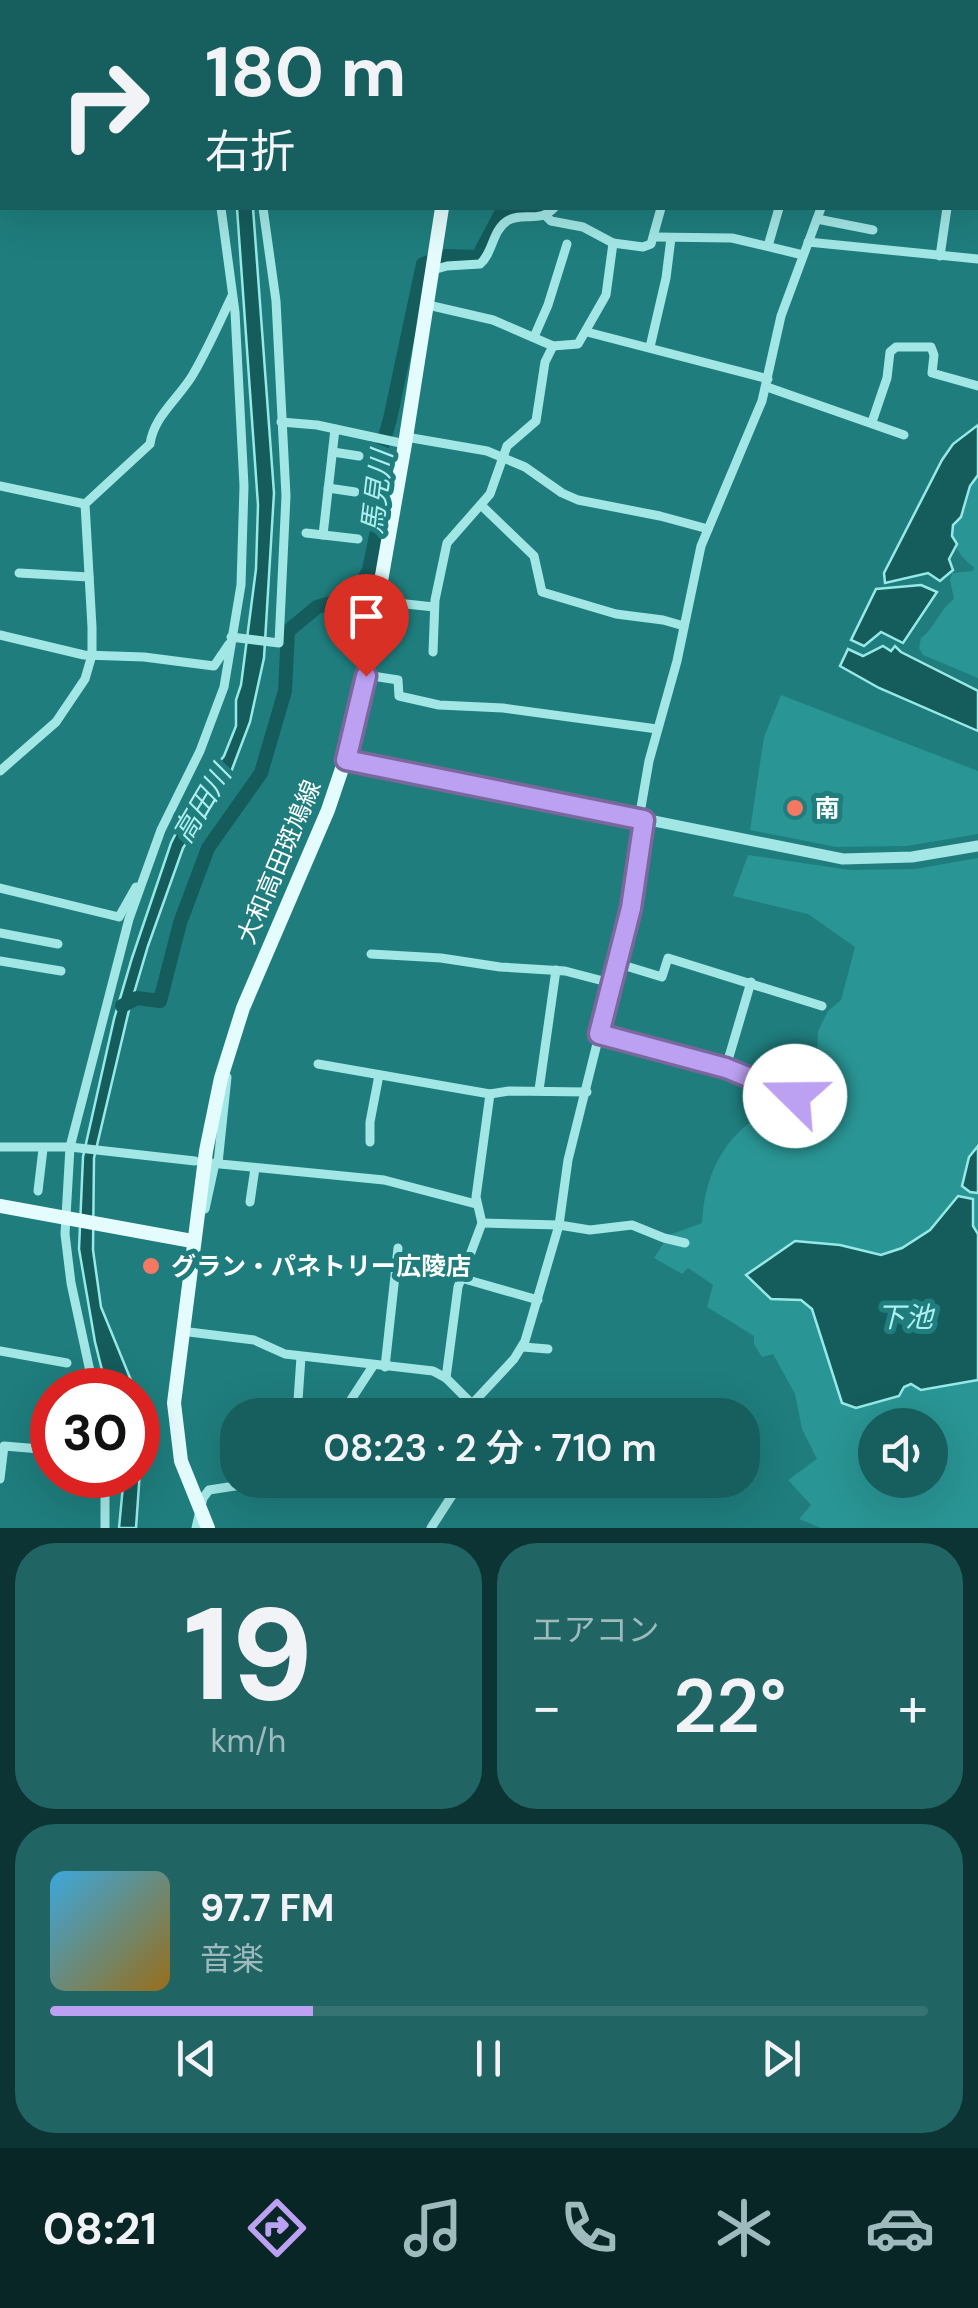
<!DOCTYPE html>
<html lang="ja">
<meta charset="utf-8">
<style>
:root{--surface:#175e5e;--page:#206464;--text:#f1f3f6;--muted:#9ebabc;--line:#367373;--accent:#bca0f2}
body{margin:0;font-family:"DM Sans","Noto Sans JP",sans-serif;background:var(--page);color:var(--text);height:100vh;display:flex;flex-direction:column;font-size:38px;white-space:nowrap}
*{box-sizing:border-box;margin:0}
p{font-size:32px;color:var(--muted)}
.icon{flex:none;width:55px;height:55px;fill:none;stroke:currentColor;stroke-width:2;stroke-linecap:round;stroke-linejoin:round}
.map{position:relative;height:1528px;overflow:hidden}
.details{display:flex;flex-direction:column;gap:15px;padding:15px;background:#0d3434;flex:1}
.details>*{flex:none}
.top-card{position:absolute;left:0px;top:0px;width:980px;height:210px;box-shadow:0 10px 40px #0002;background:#175e5e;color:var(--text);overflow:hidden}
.tools{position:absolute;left:858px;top:1408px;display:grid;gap:20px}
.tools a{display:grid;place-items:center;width:90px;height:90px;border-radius:50%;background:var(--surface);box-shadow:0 10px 40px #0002;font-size:50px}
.speed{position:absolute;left:30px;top:1368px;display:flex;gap:20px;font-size:50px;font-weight:700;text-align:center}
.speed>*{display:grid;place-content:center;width:130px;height:130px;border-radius:50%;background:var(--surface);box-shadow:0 10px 40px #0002;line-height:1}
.speed .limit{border:15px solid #d22;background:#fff;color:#111}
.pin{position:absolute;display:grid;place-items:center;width:85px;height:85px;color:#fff;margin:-102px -42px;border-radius:50% 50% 50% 0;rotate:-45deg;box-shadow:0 0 10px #0007}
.pin .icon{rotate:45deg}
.me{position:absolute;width:110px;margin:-55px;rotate:292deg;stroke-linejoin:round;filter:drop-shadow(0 0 8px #0008)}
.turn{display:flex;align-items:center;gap:35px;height:210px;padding:0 40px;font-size:45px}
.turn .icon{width:130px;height:130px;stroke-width:2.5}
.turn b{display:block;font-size:70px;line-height:85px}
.big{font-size:75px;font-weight:600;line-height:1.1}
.details .tile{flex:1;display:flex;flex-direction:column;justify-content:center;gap:15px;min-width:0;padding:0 35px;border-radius:40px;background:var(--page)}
.details .dial{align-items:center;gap:0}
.dial b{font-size:130px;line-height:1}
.song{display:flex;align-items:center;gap:30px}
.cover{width:120px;height:120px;border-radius:15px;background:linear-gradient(135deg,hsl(200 70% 55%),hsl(40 70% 35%))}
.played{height:10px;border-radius:5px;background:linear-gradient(90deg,var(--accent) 30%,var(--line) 30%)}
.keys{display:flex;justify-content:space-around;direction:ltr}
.heat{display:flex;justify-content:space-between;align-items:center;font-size:55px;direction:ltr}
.details .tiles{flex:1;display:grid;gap:15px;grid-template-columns:1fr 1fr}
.tile:last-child{grid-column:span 2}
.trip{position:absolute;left:220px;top:1398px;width:540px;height:100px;border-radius:40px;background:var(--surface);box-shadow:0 10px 40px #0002;font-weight:600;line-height:100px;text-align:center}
.tabs{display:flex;height:160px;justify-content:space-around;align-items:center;background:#092626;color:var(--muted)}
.tabs .icon{width:70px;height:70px}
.tabs .selected{color:var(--accent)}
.tabs b{font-size:45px;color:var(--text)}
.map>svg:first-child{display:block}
</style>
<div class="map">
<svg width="978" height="1528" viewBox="0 0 978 1528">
<rect width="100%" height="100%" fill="#1f7d7d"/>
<g fill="#299594" fill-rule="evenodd">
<path d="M978,476v202l-55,-23 -4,-7 2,-10c14,-10 18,-28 33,-39l-4,-19 2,-7 21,-2 1,-4c-11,-6 -26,-27 -20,-41 2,-4 7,-8 9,-13 6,-13 5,-25 15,-37z"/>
<polygon points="781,695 978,771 978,834 907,846 836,847 750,830 764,737"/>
<path d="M748,855l102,15 65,-1 63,-11v670h-157l-22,-9 12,-14 -23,-25 29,-21 -15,-30 -7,-35 -22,-40 -11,3 -8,-13v-8l-47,-29 6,-22 -25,-17 -6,6 -28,-16 15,-23 33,-12c2,-39 15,-74 46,-99 12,-10 19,-14 28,-28l22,4 19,-45 1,-24 10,-20 13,-11 14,-53 -47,-33 -75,-18zM875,1425h55v55h-55z"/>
</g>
<g fill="#155c5c" stroke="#96e9e6" stroke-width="2.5">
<polygon points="237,208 253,208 274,493 264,658 250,722 231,772 183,848 148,946 129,1010 94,1158 93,1250 101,1307 135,1390 107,1390 95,1342 79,1249 83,1157 114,1019 132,958 171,843 200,786 224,756 236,726 236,700 241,685 256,569 258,505"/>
<polygon points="978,425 978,475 970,486 961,517 953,525 952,536 957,544 949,559 953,570 940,581 928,573 885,583 884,573 942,460 953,444"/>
<polygon points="921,585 937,592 903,643 881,632 864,646 851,640 876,589"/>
<polygon points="883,646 891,651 895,646 901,652 978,691 978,731 879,688 840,666 848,649 863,656"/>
<polygon points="978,1146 978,1193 970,1192 962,1186 969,1157"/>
<polygon points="958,1196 973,1199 973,1226 978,1234 978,1380 921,1390 911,1384 904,1387 899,1396 856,1408 842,1403 812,1309 801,1300 771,1299 746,1275 795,1241 840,1245 881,1255 902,1248 930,1230"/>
<polygon points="138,1401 143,1427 136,1528 119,1528 124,1475 138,1475"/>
</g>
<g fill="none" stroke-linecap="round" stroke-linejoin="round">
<g stroke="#155c5c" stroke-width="14">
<polyline points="849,2 851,0"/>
<polyline points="122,1006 137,998 160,1001 180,923 208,848 261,773 285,691 288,631 317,607 348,598 357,590 369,570 377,531 374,487 378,461 390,419 423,264 446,256 478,257 500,215 510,211 545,208"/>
</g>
<g stroke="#a2e7e6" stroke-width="9">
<polyline points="956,0 969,2"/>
<polyline points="66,2 67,0"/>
<polyline points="216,2 216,0"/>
<polyline points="257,2 257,0"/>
<polyline points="633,2 633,0"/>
<polyline points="757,2 757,0"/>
<polyline points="0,100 2,100"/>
<polyline points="546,216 551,221 583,227 613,243"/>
<polyline points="817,219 873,230"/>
<polyline points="655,237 732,238 803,255"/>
<polyline points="808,242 978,259"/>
<polyline points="768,246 779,208"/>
<polyline points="940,256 947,208"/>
<path d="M433,270l14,-4 33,-2c13,-11 12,-33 27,-43 16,-10 32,3 47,-13"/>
<polyline points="428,305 493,320 553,346 578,344 606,295 613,243 643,247 651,244 661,208"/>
<polyline points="587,332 768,379"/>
<polyline points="534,337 548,305 567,244"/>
<polyline points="650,347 666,278 671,238"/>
<polyline points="767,387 904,435"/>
<polyline points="281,422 317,425 405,444"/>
<polyline points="872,422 887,378 890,352 896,347 931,347 934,355 932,373 978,386"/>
<polyline points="406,437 487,451 525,467 562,493 578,500 660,516 708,529"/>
<polyline points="333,452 359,456"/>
<polyline points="0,486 85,504"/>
<polyline points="328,488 355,492"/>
<polyline points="481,505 534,556 542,592 616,614 663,620 684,626"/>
<polyline points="306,533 358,539"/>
<polyline points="323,535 335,429"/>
<polyline points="19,573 89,577"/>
<polyline points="378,601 434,607"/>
<polyline points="0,635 84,655 144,657 214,666 229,644"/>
<polyline points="231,637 279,643 286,496 276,301 263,208"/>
<polyline points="433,652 435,600 447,543 490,494 507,446 536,421 545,362 553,346"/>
<polyline points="366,675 398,680 399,696 439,705 503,708 657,729"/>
<path d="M0,771l56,-49 29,-43 7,-24v-28l-7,-123 65,-60c4,-28 28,-45 42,-68 15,-25 27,-53 40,-80"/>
<polyline points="639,819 649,761 677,661 701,546 762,401 781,316 821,208"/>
<polyline points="0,888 119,917 136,887"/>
<polyline points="0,933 58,944"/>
<polyline points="371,954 441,958 500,967 565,971 611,983"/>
<polyline points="0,961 61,971"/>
<polyline points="616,963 662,977 668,958 822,1006"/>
<polyline points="599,1034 726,1067 795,1096"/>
<polyline points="318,1064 490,1094 509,1091 587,1092"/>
<polyline points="726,1067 751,982"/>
<polyline points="539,1090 556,970"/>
<polyline points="370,1142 370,1122 379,1075"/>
<polyline points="0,1147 70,1147 195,1161"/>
<polyline points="210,1163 384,1180 476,1204"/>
<polyline points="218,1163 227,1077"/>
<polyline points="38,1191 43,1149"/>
<polyline points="250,1202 255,1168"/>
<polyline points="205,1209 215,1163"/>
<polyline points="482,1223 559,1225 590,1230 632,1225 664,1238 685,1243"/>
<polyline points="461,1278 538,1300"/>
<polyline points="181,1331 254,1340 285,1354 433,1371 446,1378 472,1404"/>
<polyline points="523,1347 548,1349"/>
<polyline points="0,1351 67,1363"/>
<polyline points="385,1367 398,1248"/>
<polyline points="446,1378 458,1287 482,1223 476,1197 490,1094"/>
<polyline points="94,1390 71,1283 65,1234 70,1147 129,919 161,830 200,751 224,687 241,585 244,486 235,312 221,208"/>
<polyline points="297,1415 301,1357"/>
<polyline points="341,1415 373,1366"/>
<polyline points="467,1415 472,1404 514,1359 525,1341 559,1225 568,1160 631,907 644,820"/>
<polyline points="0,1479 4,1446 52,1450"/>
<polyline points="105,1528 105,1475"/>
<polyline points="196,1528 203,1498 209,1490 235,1486 313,1483 313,1480"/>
<polyline points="431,1528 462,1480"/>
</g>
<polyline stroke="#a2e7e6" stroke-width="11" points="346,759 843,859 912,857 978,846"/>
<g stroke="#e4fcfd" stroke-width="14">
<polyline points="470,2 470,0"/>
<polyline points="0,1206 192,1241"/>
<polyline points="208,1528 181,1461 174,1403 206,1151 221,1078 243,1008 328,810 355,730 405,444 442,208"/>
</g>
</g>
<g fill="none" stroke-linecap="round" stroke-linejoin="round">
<g stroke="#7a689d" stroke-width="25">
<polyline id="route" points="366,676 346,760 644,820 631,908 599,1034 726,1068 795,1096"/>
</g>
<use href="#route" stroke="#bca0f2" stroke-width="18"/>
</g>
<g fill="#f57862" stroke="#1f7d7d" stroke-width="4">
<circle cx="795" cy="808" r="10"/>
<circle cx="151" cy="1266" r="10"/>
</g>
<g text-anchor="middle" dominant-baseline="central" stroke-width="10" stroke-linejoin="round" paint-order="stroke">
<g font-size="25" font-weight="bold" fill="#fff" stroke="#1f7d7d" text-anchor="start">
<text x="815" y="808">南</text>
<text x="171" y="1266">グラン・パネトリー広陵店</text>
</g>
<g font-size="25" fill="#fff" stroke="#1f7d7d">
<text transform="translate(279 862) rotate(-67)">大和高田斑鳩線</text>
</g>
<g font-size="28" font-style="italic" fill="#adefee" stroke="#1f7d7d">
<text transform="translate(377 492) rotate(-83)">馬見川</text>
<text transform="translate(202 804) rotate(-59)">高田川</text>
<text x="905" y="1317">下池</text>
</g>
</g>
</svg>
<div class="tools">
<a><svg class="icon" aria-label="sound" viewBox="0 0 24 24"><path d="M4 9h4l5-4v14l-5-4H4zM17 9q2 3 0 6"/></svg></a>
</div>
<div class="speed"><div class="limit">30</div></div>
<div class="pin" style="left:366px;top:676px;background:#d93025"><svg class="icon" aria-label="arrive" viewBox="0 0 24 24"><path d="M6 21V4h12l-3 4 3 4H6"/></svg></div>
<svg class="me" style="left:795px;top:1096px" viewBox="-20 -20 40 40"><circle r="19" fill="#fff"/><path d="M0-13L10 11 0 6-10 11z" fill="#bca0f2"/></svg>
<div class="trip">08:23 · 2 分 · 710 m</div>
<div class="top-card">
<div class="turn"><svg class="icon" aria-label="right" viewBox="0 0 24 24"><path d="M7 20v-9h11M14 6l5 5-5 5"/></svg><div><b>180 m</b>右折</div></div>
</div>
</div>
<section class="details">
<div class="tiles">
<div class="tile dial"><b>19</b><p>km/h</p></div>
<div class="tile"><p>エアコン</p>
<div class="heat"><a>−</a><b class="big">22°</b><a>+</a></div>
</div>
<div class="tile">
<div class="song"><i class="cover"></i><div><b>97.7 FM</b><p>音楽</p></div></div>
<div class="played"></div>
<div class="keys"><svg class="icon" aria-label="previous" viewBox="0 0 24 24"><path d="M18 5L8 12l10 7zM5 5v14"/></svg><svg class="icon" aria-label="pause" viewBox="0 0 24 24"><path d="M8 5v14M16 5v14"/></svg><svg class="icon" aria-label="next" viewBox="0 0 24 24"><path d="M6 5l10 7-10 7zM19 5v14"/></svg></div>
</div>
</div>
</section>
<nav class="tabs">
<b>08:21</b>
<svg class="icon selected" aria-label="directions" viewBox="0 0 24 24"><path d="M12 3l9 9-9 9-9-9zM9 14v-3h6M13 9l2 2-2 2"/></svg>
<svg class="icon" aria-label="music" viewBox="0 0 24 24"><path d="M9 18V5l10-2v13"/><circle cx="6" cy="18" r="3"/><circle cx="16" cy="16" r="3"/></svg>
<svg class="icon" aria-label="phone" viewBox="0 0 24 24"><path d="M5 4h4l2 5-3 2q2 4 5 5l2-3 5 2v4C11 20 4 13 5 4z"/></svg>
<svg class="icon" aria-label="climate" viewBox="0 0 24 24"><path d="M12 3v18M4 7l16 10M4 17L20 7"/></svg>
<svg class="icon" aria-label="car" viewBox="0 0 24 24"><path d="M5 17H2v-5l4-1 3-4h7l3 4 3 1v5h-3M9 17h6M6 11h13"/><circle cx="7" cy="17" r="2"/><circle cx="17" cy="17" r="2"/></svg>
</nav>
